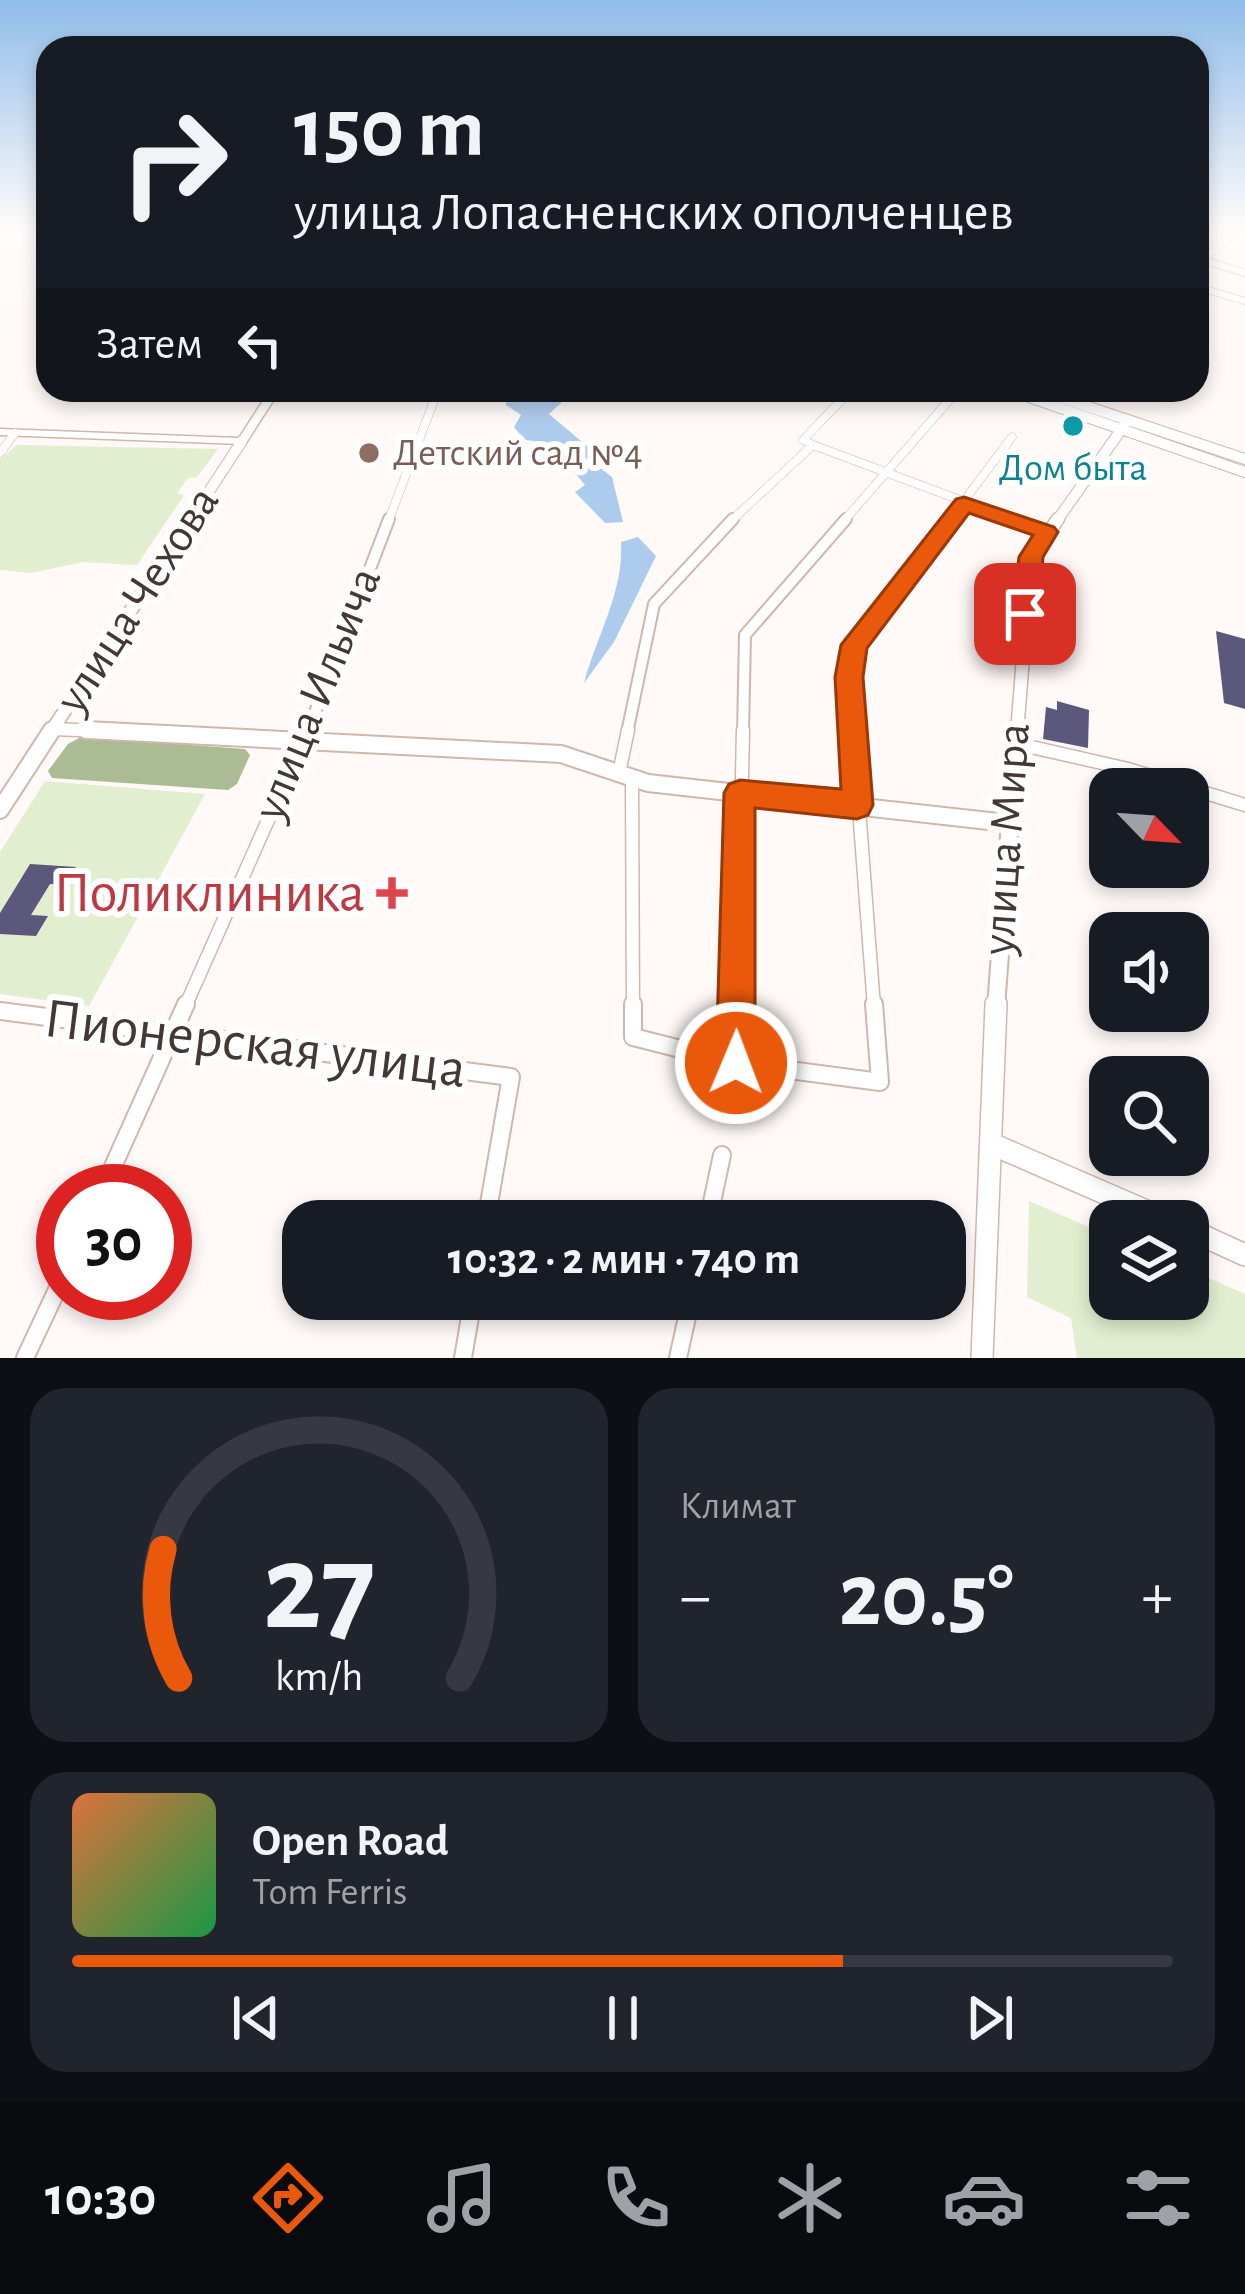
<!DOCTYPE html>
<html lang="ru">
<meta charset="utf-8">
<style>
:root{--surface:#171b24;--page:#20242c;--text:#f1f3f6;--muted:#9ea1a6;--line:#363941;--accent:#ea580c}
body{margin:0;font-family:"Alegreya Sans",sans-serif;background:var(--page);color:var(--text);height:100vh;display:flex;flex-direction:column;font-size:45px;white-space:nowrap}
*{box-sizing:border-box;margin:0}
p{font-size:39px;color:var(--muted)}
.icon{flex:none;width:66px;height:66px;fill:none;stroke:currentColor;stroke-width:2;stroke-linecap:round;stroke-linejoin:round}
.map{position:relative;height:1358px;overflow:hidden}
.side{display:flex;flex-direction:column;gap:30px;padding:30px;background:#0d0f14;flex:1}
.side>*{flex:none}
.guide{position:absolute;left:36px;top:36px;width:1173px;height:366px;border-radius:36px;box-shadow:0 6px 18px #0003;background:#171b24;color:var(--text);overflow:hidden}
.needle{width:78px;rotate:115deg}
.fabs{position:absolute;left:1089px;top:768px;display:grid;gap:24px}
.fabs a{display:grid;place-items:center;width:120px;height:120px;border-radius:24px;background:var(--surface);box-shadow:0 6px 18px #0003;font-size:60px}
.speed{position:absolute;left:36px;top:1164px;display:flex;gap:24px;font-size:60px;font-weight:700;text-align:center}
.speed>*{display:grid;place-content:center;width:156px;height:156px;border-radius:50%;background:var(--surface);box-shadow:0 6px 18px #0003;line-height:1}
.speed .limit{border:18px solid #d22;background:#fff;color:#111}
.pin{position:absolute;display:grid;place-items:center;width:102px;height:102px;color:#fff;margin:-51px;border-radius:24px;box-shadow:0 6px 18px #0006}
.me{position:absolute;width:132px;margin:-66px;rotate:1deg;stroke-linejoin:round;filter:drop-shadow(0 0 9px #0008)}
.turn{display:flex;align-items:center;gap:42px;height:252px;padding:0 60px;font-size:54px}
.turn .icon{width:156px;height:156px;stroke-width:2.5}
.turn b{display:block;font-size:84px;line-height:102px}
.then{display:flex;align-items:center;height:114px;padding:0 60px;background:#0003;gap:24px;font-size:45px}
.big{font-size:90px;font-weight:600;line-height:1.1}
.side .card{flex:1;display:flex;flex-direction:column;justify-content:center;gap:18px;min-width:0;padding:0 42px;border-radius:36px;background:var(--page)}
.side .dial{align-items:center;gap:0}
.dial svg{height:312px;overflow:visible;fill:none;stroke:var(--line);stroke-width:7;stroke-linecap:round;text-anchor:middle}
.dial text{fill:var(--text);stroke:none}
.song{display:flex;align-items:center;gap:36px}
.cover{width:144px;height:144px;border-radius:18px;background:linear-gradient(135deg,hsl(20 70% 55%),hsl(140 70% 35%))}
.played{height:12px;border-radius:6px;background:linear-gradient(90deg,var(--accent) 70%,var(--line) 70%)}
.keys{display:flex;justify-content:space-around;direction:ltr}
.heat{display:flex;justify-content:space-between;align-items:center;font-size:66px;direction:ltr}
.side .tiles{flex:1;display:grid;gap:30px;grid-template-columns:1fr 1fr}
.card:last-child{grid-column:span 2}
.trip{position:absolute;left:282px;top:1200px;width:684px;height:120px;border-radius:36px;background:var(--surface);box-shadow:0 6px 18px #0003;font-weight:600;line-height:120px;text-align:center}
.menu{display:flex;height:192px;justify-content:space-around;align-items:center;background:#090b0e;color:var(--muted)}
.menu .icon{width:84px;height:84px}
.menu .active{color:var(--accent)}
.menu b{font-size:54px;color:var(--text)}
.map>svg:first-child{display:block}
</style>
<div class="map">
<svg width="1245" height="1358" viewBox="0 0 1245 1358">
<rect width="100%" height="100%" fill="#fff9f7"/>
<g fill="#e2eed0">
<polygon points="17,445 218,449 197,477 188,478 177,493 184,495 137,565 83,562 31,573 0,570 0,459"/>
<polygon points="45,781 205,794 89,1006 0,994 0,852"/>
<polygon points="1029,1201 1110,1236 1110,1299 1188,1299 1188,1269 1245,1294 1245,1358 1077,1358 1071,1318 1027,1297"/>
</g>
<polygon fill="#abbb93" points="81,737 245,749 250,755 237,784 228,790 52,778 48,771 68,744"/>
<g fill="#adcbec">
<polygon points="506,390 575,390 549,414 607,463 604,471 612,477 623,522 605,523 575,492 585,485 551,443 525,440 514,427 521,415 506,405"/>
<path d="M638,537l18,19 -42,86 -30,41c13,-48 40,-92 37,-141z"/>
</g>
<g fill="#5c587c">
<polygon points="1216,631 1245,639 1245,709 1224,703"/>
<polygon points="1057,701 1089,710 1088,748 1043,739 1046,707 1057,710"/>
<polygon points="30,864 76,867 66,885 50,884 31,915 48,916 36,936 0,934 0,913"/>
</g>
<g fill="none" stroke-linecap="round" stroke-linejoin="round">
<g stroke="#d0b7ae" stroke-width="8">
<g id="minor-far4">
<polyline points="1225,242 1227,230"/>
<polyline points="1197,287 1245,301"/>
</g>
</g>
<g stroke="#d0b7ae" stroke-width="9">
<g id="minor-far3">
<polyline points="813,445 1019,522"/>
<polyline points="813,445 803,440 851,390"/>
<polyline points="0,453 15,433"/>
<polyline points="388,522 438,390"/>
<polyline points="730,522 813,445"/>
<polyline points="843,522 958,390"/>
<polyline points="948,522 1012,437"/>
</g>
</g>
<g stroke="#d0b7ae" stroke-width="14">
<g id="minor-far2">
<polyline points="1011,519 1046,532"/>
<polyline points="307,733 389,519"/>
<polyline points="627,733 654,604 733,519"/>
<polyline points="743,733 745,635 846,519"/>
<polyline points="853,733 849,677 854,645 950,519"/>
</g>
</g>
<g stroke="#d0b7ae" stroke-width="15">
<g id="minor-far1">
<polyline points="853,730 874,1007"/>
<polyline points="1014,743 1128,769 1245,805"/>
<polyline points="619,773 628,730"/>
<polyline points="632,779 633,1007"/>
<polyline points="185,1007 308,730"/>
<polyline points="737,1007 743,730"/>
</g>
</g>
<g stroke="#d0b7ae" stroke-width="20">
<g id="minor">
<polyline points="633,1004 633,1037 736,1063 880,1082 874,1004"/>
<polyline points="0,1011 511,1077 486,1221"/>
<polyline points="736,1063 737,1004"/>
<polyline points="102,1191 186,1004"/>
<polyline points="708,1221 722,1155"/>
<polyline points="25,1358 63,1277"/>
<polyline points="463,1358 473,1299"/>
<polyline points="678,1358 691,1299"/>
</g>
</g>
<g stroke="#d0b7ae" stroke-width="12">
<g id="tertiary-far3">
<polyline points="1009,390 1245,472"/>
<polyline points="1038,390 1245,459"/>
<polyline points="189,522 242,441"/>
<polyline points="1056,522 1128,420"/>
</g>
</g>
<g stroke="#d0b7ae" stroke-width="15">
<g id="tertiary-far2">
<polyline points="53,729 154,733"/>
<polyline points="50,733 191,519"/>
<polyline points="1017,733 1031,557 1058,519"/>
</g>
</g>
<g stroke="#d0b7ae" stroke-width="20">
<g id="tertiary-far1">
<polyline points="86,730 561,754 648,783 1007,823"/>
<polyline points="0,810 52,730"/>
<polyline points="996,1007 1017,730"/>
</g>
</g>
<g stroke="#d0b7ae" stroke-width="24">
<g id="tertiary">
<polyline points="994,1145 1169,1221"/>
<polyline points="1188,1229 1245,1255"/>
<polyline points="982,1358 996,1004"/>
</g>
</g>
<g stroke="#d0b7ae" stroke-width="3">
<g id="secondary">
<polygon points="1235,230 1243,230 1206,261 1200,261 1200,257"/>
<polygon points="270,390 280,390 246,443 242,444 0,435 0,429 239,438"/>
</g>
</g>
<g stroke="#d0b7ae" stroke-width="3">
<polygon id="primary" points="1197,255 1245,270 1245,276 1197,261"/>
</g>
<use href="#minor-far4" stroke="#fff" stroke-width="6"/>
<use href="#minor-far3" stroke="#fff" stroke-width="8"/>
<use href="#minor-far2" stroke="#fff" stroke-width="10"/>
<use href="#minor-far1" stroke="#fff" stroke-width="12"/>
<use href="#minor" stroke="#fff" stroke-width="16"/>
<use href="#tertiary-far3" stroke="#fff" stroke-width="10"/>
<use href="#tertiary-far2" stroke="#fff" stroke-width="12"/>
<use href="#tertiary-far1" stroke="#fff" stroke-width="16"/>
<use href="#tertiary" stroke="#fff" stroke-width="21"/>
<use href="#secondary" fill="#fff" fill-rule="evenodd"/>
<use href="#primary" fill="#fff" fill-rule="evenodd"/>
</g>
<linearGradient id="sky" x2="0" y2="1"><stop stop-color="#90bdea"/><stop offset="0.55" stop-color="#fffcfb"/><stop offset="1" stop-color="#fffcfb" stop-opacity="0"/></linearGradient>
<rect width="1245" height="420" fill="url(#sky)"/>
<polygon fill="#ea580c" stroke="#983908" stroke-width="3" points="964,497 1054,527 1058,532 1043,557 1038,614 1025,623 1012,614 1019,557 1033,535 969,513 867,648 863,677 873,805 868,815 857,819 755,808 755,1063 749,1077 736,1083 722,1077 716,1063 724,793 729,784 740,780 841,789 835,677 841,645 956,499"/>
<circle fill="#0f9aa8" stroke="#fff" stroke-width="4.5" cx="1073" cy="426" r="12"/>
<circle fill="#8d6e63" stroke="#fff" stroke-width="4.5" cx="369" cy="453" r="12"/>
<path fill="#e0444e" stroke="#fff" stroke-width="4.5" d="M386 875h12v12h12v12h-12v12h-12v-12h-12v-12h12z"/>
<g text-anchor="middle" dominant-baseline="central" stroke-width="12" stroke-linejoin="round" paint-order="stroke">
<g font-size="39" fill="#785e54" stroke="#fff" text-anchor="start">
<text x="393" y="453">Детский сад №4</text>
</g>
<g font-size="39" fill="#0d838f" stroke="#fff">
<text x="1073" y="468">Дом быта</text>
</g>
<g font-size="48" fill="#423834" stroke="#fff">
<text transform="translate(138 600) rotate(-57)">улица Чехова</text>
<text transform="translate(318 694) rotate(-68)">улица Ильича</text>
<text transform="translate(1007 839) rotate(-86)">улица Мира</text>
</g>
<g font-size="57" fill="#be3a42" stroke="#fff" text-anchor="end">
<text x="365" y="893">Поликлиника</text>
</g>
<g font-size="57" fill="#423834" stroke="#fff">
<text transform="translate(255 1044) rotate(7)">Пионерская улица</text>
</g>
</g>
</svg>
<div class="fabs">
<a><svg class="needle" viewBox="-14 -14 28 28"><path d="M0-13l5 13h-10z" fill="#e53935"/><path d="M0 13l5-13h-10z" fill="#9ea1a6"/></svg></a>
<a><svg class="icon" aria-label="sound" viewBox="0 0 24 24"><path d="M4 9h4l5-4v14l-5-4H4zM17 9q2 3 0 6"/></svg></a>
<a><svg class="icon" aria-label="search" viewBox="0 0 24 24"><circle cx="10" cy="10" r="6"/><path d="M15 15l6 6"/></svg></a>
<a><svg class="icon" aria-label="layers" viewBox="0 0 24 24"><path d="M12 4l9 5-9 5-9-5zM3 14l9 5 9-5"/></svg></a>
</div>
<div class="speed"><div class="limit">30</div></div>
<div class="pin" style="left:1025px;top:614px;background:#d93025"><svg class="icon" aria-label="arrive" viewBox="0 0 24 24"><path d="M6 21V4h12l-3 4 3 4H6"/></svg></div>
<svg class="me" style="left:736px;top:1063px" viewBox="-20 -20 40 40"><circle r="17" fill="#ea580c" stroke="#fff" stroke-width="3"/><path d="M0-11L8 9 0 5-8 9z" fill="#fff"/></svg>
<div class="trip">10:32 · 2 мин · 740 m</div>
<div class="guide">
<div class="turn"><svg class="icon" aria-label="right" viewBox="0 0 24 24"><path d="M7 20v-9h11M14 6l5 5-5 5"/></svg><div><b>150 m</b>улица Лопасненских ополченцев</div></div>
<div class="then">Затем<svg class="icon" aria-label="left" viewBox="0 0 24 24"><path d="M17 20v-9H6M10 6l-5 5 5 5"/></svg></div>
</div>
</div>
<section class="side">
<div class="tiles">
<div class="card dial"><svg viewBox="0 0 100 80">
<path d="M14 69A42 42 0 1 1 86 69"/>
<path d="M14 69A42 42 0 0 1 10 36" stroke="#ea580c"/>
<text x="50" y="56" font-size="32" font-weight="700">27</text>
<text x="50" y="72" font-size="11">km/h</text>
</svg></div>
<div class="card"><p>Климат</p>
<div class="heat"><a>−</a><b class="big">20.5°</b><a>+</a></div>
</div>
<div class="card">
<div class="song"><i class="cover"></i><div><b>Open Road</b><p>Tom Ferris</p></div></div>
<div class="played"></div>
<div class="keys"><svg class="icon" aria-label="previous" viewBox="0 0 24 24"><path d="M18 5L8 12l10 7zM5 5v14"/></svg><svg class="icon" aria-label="pause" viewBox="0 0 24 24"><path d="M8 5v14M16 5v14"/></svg><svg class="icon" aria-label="next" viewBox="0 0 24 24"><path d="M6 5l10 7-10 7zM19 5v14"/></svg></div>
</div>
</div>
</section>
<nav class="menu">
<b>10:30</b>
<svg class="icon active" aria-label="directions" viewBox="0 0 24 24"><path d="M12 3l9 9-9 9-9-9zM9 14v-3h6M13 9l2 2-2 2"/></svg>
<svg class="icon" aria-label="music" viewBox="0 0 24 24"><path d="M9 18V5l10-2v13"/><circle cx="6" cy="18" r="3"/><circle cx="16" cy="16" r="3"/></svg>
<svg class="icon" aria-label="phone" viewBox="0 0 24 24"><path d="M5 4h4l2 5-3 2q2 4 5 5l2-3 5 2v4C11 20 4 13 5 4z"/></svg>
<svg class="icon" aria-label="climate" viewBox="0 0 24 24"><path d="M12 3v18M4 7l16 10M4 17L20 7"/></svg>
<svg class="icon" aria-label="car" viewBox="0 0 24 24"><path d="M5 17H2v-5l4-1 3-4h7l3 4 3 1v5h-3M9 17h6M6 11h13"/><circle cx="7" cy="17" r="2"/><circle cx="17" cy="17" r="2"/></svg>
<svg class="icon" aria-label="filters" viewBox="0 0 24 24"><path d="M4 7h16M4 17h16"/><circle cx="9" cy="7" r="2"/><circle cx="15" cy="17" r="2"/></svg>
</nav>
